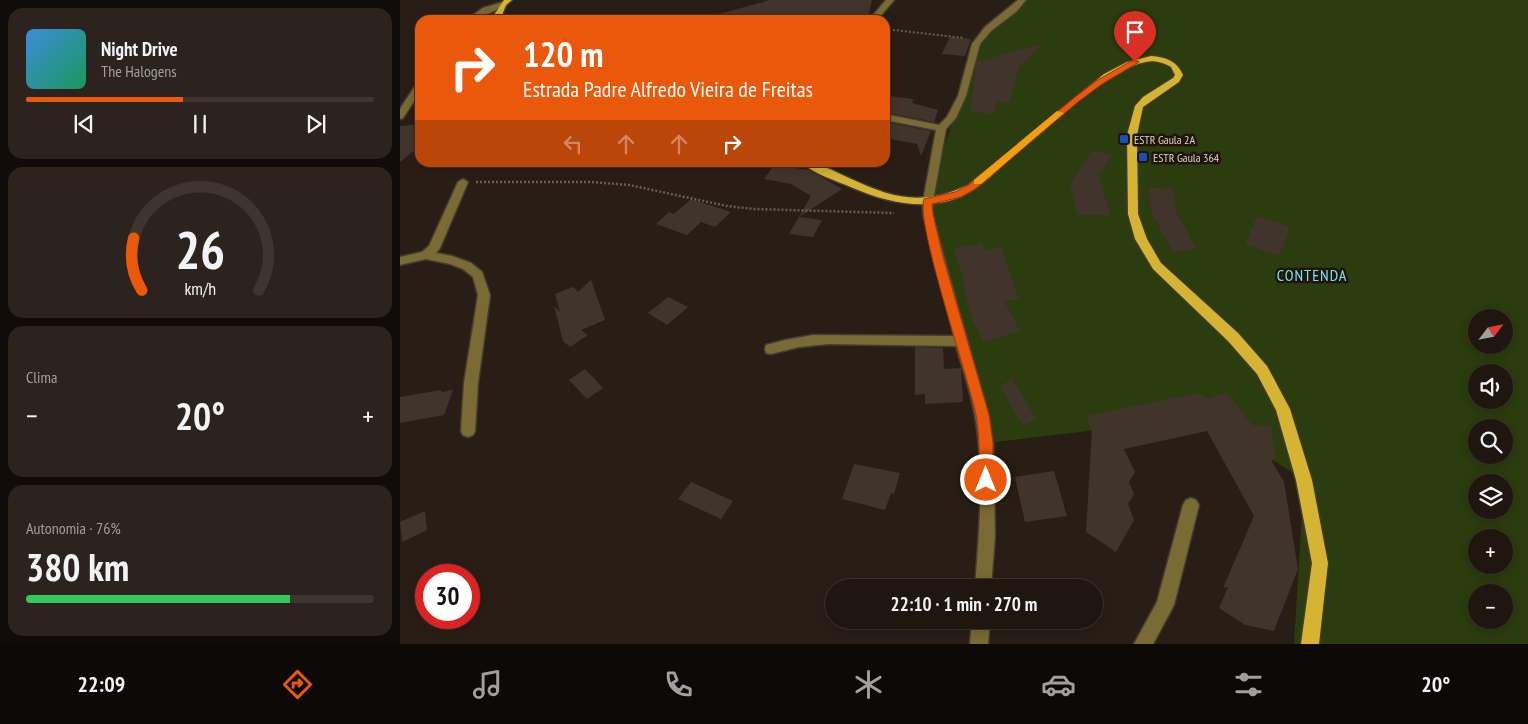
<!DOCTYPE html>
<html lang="pt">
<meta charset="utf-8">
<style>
:root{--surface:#1f1610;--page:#2c231e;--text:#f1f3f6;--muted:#a19f9f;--line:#3c3530;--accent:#ea580c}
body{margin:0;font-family:"PT Sans Narrow",sans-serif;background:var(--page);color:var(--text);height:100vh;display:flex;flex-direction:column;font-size:19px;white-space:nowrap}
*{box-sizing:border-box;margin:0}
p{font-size:16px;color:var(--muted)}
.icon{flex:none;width:28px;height:28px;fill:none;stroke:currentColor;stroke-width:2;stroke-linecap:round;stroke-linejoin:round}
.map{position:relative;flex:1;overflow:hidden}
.sheet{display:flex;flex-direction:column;gap:8px;padding:8px;background:#110c09;width:400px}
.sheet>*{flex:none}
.banner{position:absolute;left:15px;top:15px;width:475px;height:152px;border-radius:15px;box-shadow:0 2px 12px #0003,0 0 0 1px var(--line);background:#ea580c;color:#fff;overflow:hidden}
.needle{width:32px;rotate:58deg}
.controls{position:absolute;left:1068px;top:309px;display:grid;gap:10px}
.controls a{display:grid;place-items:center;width:45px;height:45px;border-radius:50%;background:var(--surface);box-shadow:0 2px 12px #0003,0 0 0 1px var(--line);font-size:25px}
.speed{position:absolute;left:15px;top:564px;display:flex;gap:10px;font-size:25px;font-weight:700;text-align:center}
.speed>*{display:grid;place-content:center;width:65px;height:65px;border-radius:50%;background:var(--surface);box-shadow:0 2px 12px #0003,0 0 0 1px var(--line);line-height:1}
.speed .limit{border:8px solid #d22;background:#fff;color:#111}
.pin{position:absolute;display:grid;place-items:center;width:42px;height:42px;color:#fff;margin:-51px -21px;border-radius:50% 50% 50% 0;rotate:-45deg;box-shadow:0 0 5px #0007}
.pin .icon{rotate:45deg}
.me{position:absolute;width:55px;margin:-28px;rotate:0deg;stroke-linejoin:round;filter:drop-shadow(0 0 4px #0008)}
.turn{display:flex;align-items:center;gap:18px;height:105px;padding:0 25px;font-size:22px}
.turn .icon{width:65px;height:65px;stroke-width:2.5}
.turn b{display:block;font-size:35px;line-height:42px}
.lanes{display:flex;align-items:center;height:48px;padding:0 25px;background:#0003;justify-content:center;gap:25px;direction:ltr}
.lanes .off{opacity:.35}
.big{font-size:38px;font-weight:800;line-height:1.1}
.sheet .tile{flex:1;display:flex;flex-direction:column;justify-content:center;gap:8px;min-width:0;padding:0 18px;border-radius:15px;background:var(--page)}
.sheet .dial{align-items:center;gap:0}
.dial svg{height:130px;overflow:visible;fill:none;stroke:var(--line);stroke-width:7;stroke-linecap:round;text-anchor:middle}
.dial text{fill:var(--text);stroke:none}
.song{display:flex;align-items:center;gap:15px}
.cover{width:60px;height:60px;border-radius:8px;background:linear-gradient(135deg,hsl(210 70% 55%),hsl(150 70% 35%))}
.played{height:5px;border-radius:2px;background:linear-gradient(90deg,var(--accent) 45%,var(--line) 45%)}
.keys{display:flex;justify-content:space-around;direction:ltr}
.heat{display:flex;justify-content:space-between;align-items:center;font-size:28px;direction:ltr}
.charge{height:8px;border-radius:4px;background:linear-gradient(90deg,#34c759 76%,var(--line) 0)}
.trip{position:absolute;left:425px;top:579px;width:278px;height:50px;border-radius:25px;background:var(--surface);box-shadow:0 2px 12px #0003,0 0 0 1px var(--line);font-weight:800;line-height:50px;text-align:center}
.tabs{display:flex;height:80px;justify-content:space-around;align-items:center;background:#0c0906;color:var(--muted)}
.tabs .icon{width:35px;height:35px}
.tabs .current{color:var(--accent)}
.tabs b{font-size:22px;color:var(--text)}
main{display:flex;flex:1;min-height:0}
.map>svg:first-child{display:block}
</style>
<main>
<section class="sheet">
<div class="tile">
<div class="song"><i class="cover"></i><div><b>Night Drive</b><p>The Halogens</p></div></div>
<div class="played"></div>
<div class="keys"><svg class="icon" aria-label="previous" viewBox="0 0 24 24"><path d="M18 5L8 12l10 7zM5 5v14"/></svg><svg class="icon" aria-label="pause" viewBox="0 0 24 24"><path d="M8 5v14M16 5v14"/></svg><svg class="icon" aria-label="next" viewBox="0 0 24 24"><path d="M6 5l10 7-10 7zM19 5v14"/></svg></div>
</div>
<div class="tile dial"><svg viewBox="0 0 100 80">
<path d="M14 69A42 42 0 1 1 86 69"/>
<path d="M14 69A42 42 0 0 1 9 37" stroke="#ea580c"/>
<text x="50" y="56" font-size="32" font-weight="700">26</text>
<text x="50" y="72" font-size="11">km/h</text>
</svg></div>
<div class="tile"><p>Clima</p>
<div class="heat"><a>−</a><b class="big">20°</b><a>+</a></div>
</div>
<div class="tile"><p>Autonomia · 76%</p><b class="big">380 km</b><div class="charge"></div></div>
</section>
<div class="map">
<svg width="1128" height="644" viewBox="0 0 1128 644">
<rect width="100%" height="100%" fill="#291e15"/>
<path fill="#2b3c0e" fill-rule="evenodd" d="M617,0h511v644h-234l10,-164 -97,-63 -221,26 -58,-242 48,-157zM1076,318h28v27h-28zM1076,372h28v28h-28zM1076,428h28v27h-28zM1076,482h28v28h-28zM1076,538h28v27h-28zM1076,592h28v28h-28z"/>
<g fill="#41342b">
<polygon points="370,0 472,0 468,18 439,18 423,14 414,20 316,20 315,15"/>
<polygon points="550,37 571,39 565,56 542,54"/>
<polygon points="644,43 619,67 609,103 597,101 593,114 570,111 577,62"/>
<polygon points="490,96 513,99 512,103 538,110 534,122 485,112"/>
<polygon points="485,122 531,131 521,156 517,144 485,138"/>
<polygon points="20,124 20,146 0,162 0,126"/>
<polygon points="692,150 711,155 699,176 710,215 677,215 670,184"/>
<polygon points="374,165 409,170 442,189 399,217 422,220 413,237 389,234 411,196 391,184 364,179"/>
<polygon points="749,187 773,189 777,214 797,249 773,252 752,214"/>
<polygon points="291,199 331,212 315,227 301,222 287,235 256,224 269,212 274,214"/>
<polygon points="857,216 890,227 879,256 845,244"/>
<polygon points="582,243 585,250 601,247 619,299 604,301 620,331 583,342 572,319 563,284 565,284 553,248"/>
<polygon points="191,280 205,320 181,330 188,335 170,347 163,341 154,306 160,312 155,294 173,287 178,292"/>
<polygon points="268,297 288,307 267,325 248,313"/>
<polygon points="515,347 543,348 544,369 561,368 563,402 525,404 525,394 515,395"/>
<polygon points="185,369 203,388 187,399 169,380"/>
<polygon points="612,379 637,420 622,425 600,386"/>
<polygon points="41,390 41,392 53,390 44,415 0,423 0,397"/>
<polygon points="826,392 853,426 871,426 876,459 871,460 884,482 898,569 874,631 845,625 819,608 828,587 823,588 854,516 807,431 724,449 735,472 729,482 734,494 728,504 734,520 716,552 686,532 692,431 686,416 798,393 808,399"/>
<polygon points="454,464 500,473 494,494 491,493 485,510 442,499"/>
<polygon points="654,471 667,516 625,522 615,477"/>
<polygon points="291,482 333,501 321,519 278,499"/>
<polygon points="25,511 27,530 2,542 0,522"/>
</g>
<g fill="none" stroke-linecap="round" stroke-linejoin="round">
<g stroke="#453b32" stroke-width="3">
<g id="minor">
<polygon points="486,0 494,0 477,20 469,20"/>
<path d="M618,0h8l-9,11 -26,20 -11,13 -14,52 -10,22 -10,11 -13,72v13l11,43 45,158 4,28 2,92 -4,53h-16c4,-53 10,-120 0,-172 -4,-23 -12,-47 -19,-70l-128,-2 -29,3 -28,7 -5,-1 -1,-4 1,-4 19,-5 28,-5 141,1 -31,-122v-13l13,-71 -51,-10v-6l54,11 8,-8 11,-21 14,-52 13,-17z"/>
<path d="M103,2l4,2 -1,2c-13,4 -26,14 -40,14l17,-12z"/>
<polygon points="20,82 20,92 3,118 0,119 0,109 17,83"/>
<polygon points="63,179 68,182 40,248 36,253 52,256 71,263 82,272 90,295 78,383 75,431 73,435 68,437 63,435 61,431 64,383 78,295 73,277 63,269 50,264 26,259 0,265 0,257 22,252 29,246 58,182"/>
<polygon points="791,498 796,500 799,505 774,605 753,644 734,644 757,602 783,505 786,500"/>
<polygon points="572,620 590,620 588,644 570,644"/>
</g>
</g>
<g stroke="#453b32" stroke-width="3">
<g id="major">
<polygon points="104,0 112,0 106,5 102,15 105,20 97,20 94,15"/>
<path d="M751,56c15,1 26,5 32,19l-4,7 -36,25 -6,28 1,79 9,25 14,24 77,70 29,33 23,43 22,71 16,83 -9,81h-18l11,-81 -16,-83 -20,-70 -19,-36 -29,-33 -75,-72 -18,-30 -7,-25 -1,-79 8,-29 8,-9 30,-19 2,-3 -4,-8c-7,-4 -16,-7 -25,-5 -38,6 -112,77 -144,104 -15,14 -30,28 -50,34 -34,10 -68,1 -99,-12 -16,-7 -39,-14 -52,-26 18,0 32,9 48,16 45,21 73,28 119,7l136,-111 23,-12z"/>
</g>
</g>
<polyline stroke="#675d55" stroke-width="2" stroke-dasharray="2 2" stroke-linecap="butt" points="485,29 564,38"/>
<polyline stroke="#675d55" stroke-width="2.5" stroke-dasharray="2 2" stroke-linecap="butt" points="76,182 192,182 229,185 327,206 354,209 494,213"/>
<use href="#minor" fill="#7a6a34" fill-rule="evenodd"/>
<use href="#major" fill="#d5b333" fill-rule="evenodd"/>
</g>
<path fill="#ea580c" stroke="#983908" d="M733,60l6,2 -37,22 -23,17 -104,88 -14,8 -29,7 1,10 10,43 46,158 4,28v37l-2,4 -5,2 -5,-2 -2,-4c0,-22 1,-44 -3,-65 -7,-36 -61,-193 -52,-216l31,-7 14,-7 105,-87 22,-17z"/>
<polygon fill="#f59e0b" points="657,111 664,113 581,184 574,184 574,180"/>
<g fill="#1a4fb4" stroke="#1f150c" stroke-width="2">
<rect x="719" y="134" width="10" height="10" rx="2.5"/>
<rect x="738" y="152" width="10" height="10" rx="2.5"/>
</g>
<g text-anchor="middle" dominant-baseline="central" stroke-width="5" stroke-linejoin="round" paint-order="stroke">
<g font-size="12" fill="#dbd3cd" stroke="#1f150c" text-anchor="start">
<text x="734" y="139">ESTR Gaula 2A</text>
<text x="753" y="157">ESTR Gaula 364</text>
</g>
<g font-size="16" letter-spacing="1" fill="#7ce3f7" stroke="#1f150c">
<text x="912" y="275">CONTENDA</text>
</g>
</g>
</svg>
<div class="controls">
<a><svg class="needle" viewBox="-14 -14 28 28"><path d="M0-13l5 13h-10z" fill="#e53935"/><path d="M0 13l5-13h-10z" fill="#a19f9f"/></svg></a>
<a><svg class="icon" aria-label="sound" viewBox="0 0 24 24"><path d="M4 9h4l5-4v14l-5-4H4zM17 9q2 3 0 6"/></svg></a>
<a><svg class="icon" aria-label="search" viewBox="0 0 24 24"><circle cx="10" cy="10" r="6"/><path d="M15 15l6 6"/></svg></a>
<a><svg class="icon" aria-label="layers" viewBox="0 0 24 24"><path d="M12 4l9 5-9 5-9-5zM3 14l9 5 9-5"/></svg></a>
<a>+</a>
<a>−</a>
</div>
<div class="speed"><div class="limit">30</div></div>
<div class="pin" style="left:735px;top:62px;background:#d93025"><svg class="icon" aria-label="arrive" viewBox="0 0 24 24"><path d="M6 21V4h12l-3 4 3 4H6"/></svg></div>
<svg class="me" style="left:586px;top:480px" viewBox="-20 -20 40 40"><circle r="17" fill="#ea580c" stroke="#fff" stroke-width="3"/><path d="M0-11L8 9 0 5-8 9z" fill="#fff"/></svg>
<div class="trip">22:10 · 1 min · 270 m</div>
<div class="banner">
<div class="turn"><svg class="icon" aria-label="right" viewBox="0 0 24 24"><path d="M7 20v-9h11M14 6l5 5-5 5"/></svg><div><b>120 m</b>Estrada Padre Alfredo Vieira de Freitas</div></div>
<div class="lanes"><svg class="icon off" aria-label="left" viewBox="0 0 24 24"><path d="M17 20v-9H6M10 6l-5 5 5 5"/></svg><svg class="icon off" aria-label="ahead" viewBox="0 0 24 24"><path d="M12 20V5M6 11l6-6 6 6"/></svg><svg class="icon off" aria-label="ahead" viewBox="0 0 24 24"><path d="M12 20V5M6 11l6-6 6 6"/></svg><svg class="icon" aria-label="right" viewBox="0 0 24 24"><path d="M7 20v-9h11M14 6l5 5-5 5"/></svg></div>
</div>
</div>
</main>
<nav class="tabs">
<b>22:09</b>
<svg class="icon current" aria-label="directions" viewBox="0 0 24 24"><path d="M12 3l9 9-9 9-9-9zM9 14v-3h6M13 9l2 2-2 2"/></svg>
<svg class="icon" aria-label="music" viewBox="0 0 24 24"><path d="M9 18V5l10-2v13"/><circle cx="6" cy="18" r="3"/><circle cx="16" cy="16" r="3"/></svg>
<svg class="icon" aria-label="phone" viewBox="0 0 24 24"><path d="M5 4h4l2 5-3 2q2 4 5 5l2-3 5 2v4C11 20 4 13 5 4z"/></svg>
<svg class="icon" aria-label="climate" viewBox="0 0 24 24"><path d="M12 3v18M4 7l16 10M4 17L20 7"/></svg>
<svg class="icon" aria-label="car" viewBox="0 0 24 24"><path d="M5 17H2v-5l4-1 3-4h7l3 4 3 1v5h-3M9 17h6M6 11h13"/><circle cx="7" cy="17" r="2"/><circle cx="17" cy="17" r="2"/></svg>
<svg class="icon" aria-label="filters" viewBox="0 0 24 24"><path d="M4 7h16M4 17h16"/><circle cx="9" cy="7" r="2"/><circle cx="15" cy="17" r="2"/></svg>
<b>20°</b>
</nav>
